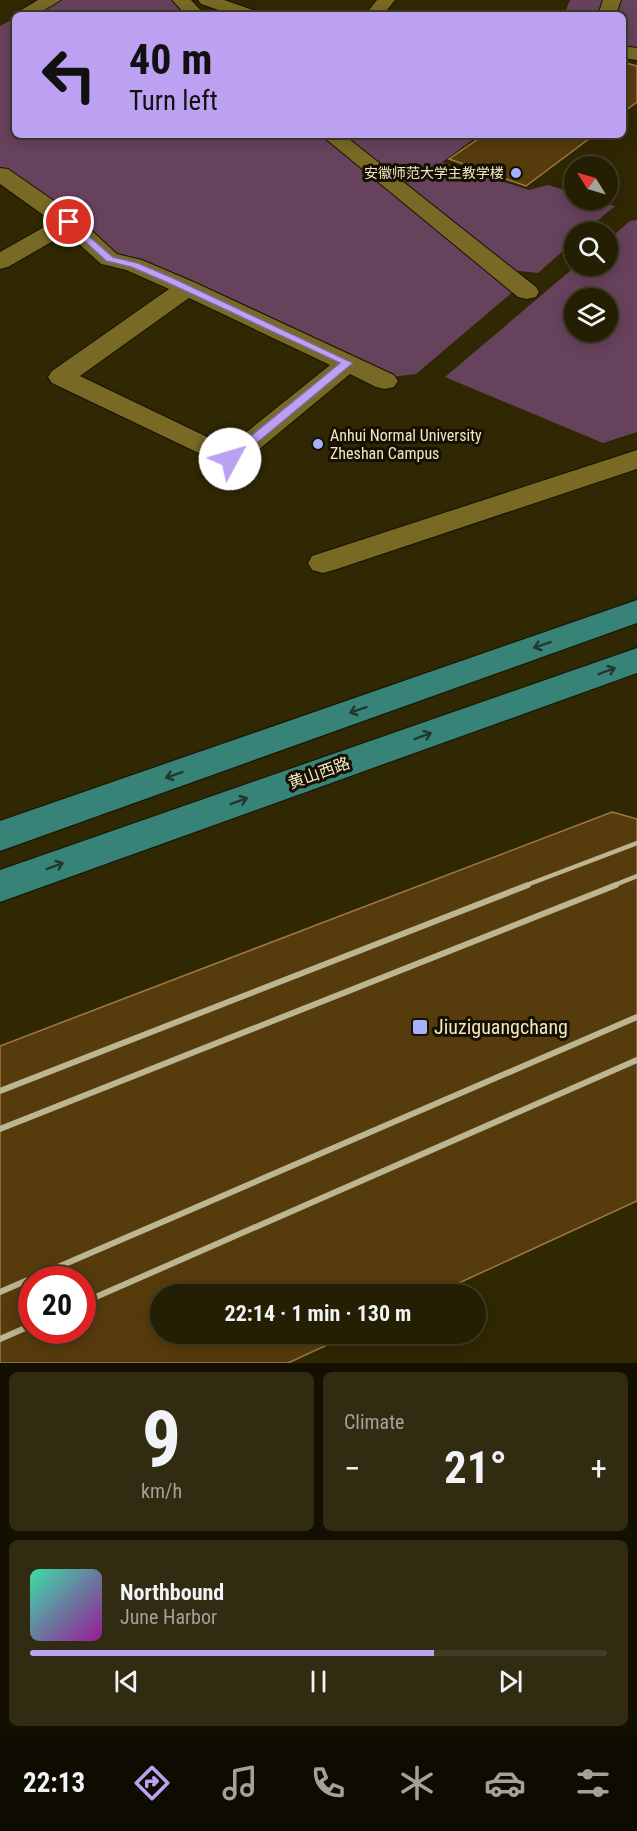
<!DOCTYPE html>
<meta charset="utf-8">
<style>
:root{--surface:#241e02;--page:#302b11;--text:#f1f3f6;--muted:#a3a299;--line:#413c24;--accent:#bca0f2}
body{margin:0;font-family:"Roboto Condensed","Noto Sans SC",sans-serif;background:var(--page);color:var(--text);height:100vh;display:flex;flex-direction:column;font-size:22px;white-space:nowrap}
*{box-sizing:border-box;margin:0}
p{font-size:20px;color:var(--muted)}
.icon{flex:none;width:33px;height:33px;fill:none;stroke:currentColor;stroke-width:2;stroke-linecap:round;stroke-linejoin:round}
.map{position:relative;height:1363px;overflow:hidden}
.sheet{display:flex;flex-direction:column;gap:9px;padding:9px;background:#141001;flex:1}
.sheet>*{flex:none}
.hud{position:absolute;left:12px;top:12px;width:614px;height:126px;border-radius:9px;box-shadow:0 3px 15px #0003,0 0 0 2px var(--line);background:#bca0f2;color:#111;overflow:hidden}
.needle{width:39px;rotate:307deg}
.fabs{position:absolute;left:564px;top:156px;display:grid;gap:12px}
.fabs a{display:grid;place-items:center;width:54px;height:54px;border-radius:50%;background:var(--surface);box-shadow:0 3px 15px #0003,0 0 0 2px var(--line);font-size:30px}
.speed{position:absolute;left:18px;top:1266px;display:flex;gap:12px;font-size:30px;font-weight:700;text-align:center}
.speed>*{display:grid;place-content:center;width:78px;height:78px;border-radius:50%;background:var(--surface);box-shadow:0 3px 15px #0003,0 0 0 2px var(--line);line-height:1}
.speed .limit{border:9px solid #d22;background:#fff;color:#111}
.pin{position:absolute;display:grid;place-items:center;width:51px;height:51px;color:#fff;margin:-26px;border:3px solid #fff;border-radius:50%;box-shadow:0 2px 6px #0007}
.me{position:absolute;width:66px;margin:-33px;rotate:51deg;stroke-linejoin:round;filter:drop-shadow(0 0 4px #0008)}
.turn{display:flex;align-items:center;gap:21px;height:126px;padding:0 18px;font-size:27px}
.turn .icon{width:78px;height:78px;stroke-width:2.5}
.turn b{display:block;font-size:42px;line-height:51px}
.big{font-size:45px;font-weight:700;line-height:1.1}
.sheet .tile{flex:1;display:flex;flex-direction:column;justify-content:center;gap:9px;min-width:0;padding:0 21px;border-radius:9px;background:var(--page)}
.sheet .dial{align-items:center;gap:0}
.dial b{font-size:78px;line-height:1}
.song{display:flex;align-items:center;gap:18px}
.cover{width:72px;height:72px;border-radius:9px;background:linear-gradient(135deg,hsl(160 70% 55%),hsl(300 70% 35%))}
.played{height:6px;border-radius:3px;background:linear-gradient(90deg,var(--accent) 70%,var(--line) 70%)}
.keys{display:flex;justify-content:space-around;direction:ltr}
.heat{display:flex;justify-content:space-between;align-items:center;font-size:33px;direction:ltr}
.sheet .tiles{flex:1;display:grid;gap:9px;grid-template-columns:1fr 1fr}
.tile:last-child{grid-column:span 2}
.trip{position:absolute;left:150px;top:1284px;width:336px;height:60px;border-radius:30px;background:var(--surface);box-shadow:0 3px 15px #0003,0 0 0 2px var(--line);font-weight:700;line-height:60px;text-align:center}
.dock{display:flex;height:96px;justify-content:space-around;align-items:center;background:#0e0c01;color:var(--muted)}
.dock .icon{width:42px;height:42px}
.dock .selected{color:var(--accent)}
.dock b{font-size:27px;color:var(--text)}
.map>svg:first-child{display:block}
</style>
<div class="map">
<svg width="637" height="1363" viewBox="0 0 637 1363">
<rect width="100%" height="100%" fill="#302803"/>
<g fill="#67425d" fill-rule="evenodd">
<polygon points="52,0 181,0 196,15 22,15"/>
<polygon points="570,0 637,0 637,48 623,46 622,15 564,15"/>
<polygon points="15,18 15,135 479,135 442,162 529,190 548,185 574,193 574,200 595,200 615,206 584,232 574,232 574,241 538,273 511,270 515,290 416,374 391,377 109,259 0,174 0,26"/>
<path d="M637,220v212l-34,11 -158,-66 131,-111h32v-26l22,-19zM574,298h34v34h-34z"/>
</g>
<g fill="#563b0c" stroke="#a07a40" stroke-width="1.5" fill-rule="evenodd">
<polygon points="622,62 637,66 637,102 622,113"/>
<polygon points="484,135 594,135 526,186 449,159"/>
<path d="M612,812l25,7v382l-202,93h-275v40h191l-63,29h-288v-317zM32,1280h50v50h-50z"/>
</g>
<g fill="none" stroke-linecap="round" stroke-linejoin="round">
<g stroke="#161100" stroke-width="2">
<g id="minor">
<polygon points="38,0 61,0 36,15 15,15 15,18 13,15"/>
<polygon points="172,0 191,0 205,15 186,15"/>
<polygon points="198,0 224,0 256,11 259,15 233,15 201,4"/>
<polygon points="377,0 395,0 383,15 365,15"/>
<polygon points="603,0 621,0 616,15 598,15"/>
<polygon points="622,46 637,48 637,60 622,58"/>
<polygon points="321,135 344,135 536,287 539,292 536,297 527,299 518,297"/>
<path d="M0,168l8,1 69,48 40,37 25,6 54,23 198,92 4,6 -4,6 -9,2 -9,-2 -26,-13 -110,91 -10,3 -178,-85 -4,-6 4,-6 117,-82 -43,-19 -25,-6 -34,-31 -59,34 -8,2v-17l53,-30 -53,-38zM189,298l141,67 -102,82 -148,-71z"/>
<polygon points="637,450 637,469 334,570 323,573 312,570 308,563 312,556"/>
</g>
</g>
<g stroke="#161100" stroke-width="2">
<g id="major">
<polygon points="637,600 637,623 0,851 0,821"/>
<polygon points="637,648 637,673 0,902 0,870"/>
</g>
</g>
<use href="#minor" fill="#786925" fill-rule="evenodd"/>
<use href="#major" fill="#388377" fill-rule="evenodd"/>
<g stroke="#bcb592" stroke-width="4.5">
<polyline points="524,886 637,843"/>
<polyline points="612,886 637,876"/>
</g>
<g stroke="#bcb592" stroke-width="6">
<polyline points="0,1091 528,885"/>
<polyline points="0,1129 616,885"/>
<polyline points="0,1292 637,1017"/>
<polyline points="82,1303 637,1060"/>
<polyline points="0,1339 32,1325"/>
</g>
</g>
<defs><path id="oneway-shaft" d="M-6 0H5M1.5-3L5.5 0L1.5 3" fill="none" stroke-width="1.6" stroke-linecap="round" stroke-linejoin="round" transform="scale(1.5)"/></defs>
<g stroke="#23382a">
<use href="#oneway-shaft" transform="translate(542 645) rotate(161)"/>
<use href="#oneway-shaft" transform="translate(607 671) rotate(-20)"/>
<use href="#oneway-shaft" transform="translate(358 710) rotate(161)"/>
<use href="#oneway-shaft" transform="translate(423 736) rotate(-20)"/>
<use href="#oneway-shaft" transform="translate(174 775) rotate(161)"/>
<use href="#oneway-shaft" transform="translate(239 801) rotate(-20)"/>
<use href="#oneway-shaft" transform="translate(55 866) rotate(-20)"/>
</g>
<polygon fill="#bca0f2" stroke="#7a689d" stroke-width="1.5" points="69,219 113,257 138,263 173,278 353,363 234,462 226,462 226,456 340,363 166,282 131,267 106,261 66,224 64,222"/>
<g fill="#a5b1fc" stroke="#171000" stroke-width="2">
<circle cx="516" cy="173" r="6"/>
<circle cx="318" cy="444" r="6"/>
<rect x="412" y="1019" width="16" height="16" rx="3"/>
</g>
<g text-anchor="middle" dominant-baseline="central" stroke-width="6" stroke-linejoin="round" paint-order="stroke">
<g font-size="14" fill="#efe8c6" stroke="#171000" text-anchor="end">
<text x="504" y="173">安徽师范大学主教学楼</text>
</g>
<g font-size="16" fill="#efe8c6" stroke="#171000" text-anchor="start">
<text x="330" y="435">Anhui Normal University<tspan x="330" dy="18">Zheshan Campus</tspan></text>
</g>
<g font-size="16" fill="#efe8c6" stroke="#171000">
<text transform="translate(319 773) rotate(-20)">黄山西路</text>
</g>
<g font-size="20" fill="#efe8c6" stroke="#171000" text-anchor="start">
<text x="434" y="1027">Jiuziguangchang</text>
</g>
</g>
</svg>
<div class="fabs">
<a><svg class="needle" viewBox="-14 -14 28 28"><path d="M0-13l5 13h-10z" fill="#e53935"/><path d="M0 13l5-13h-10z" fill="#a3a299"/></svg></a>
<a><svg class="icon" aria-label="search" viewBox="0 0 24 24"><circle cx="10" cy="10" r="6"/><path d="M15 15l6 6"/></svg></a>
<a><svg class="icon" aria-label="layers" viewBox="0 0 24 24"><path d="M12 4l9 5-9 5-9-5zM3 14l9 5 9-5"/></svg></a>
</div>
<div class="speed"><div class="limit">20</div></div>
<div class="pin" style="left:69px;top:222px;background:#d93025"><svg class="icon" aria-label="arrive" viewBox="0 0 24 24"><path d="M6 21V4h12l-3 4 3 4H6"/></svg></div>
<svg class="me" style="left:230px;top:459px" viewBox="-20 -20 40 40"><circle r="19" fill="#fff"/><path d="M0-13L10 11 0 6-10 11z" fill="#bca0f2"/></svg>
<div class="trip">22:14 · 1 min · 130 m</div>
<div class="hud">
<div class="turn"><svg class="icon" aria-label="left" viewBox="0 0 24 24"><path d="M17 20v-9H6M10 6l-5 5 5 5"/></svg><div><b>40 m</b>Turn left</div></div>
</div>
</div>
<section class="sheet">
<div class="tiles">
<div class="tile dial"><b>9</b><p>km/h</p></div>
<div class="tile"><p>Climate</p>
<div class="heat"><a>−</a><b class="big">21°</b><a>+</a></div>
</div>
<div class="tile">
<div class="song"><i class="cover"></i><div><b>Northbound</b><p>June Harbor</p></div></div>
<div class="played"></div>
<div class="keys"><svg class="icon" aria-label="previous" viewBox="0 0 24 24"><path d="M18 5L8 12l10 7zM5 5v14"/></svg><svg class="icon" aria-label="pause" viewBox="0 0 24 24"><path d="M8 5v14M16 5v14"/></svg><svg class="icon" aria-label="next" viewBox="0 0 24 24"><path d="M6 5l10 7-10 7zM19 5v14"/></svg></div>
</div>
</div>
</section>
<nav class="dock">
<b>22:13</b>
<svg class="icon selected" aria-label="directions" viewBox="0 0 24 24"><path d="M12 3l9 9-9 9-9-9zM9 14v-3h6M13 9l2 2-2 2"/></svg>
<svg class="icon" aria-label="music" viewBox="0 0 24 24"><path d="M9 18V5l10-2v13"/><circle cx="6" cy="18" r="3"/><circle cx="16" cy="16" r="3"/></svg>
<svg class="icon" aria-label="phone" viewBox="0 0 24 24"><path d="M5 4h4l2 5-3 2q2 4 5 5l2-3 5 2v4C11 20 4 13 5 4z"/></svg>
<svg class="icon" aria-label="climate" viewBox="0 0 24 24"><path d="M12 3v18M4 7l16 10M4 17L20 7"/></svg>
<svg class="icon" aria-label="car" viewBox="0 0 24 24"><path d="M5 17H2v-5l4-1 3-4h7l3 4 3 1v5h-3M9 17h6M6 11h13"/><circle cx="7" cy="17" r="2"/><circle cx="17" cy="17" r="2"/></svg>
<svg class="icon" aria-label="filters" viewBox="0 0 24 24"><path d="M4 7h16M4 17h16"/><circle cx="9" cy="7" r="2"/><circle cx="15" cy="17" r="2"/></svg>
</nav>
